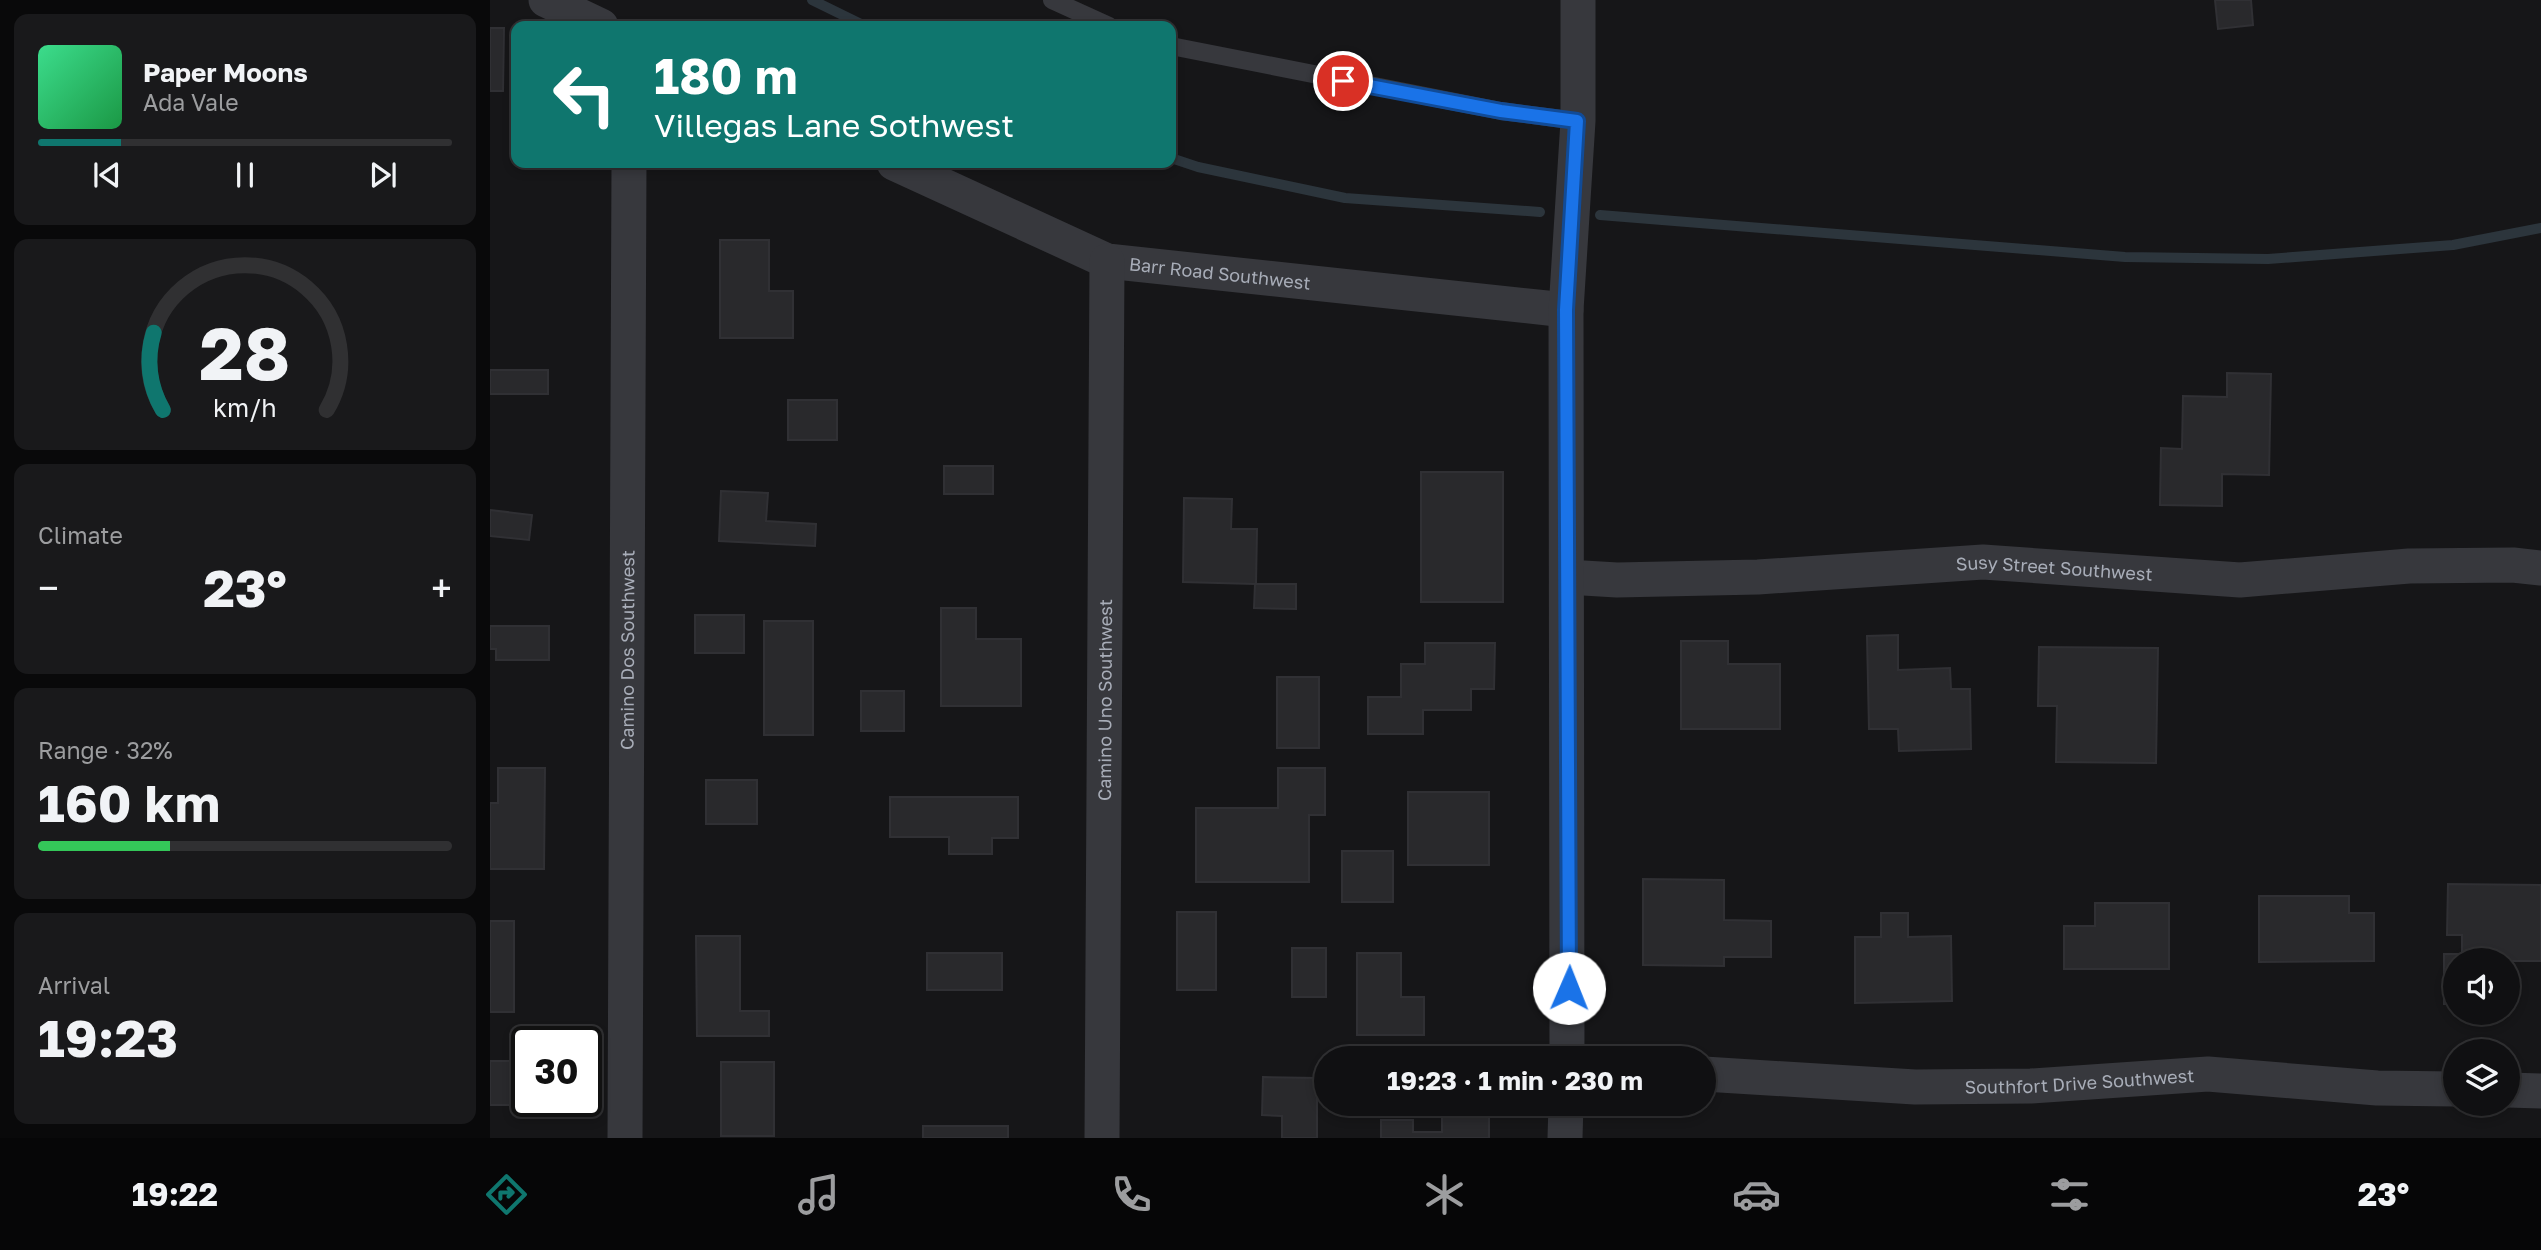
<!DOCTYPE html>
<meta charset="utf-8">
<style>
:root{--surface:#101012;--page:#19191b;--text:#f1f3f6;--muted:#9c9d9f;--line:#303032;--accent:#0f766e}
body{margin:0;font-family:"Golos Text",sans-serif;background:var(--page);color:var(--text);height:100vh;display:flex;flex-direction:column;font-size:26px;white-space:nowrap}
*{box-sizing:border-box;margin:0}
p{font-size:23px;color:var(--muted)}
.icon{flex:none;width:38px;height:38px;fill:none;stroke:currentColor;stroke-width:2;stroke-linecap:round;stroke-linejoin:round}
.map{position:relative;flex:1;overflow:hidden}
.details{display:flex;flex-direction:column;gap:14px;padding:14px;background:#09090a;width:490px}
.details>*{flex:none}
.hud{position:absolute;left:21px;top:21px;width:665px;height:147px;border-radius:14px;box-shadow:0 4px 10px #0003,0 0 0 2px var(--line);background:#0f766e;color:#fff;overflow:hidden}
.tools{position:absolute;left:1953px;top:948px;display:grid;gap:14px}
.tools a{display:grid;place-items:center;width:77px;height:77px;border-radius:50%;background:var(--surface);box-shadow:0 4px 10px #0003,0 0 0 2px var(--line);font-size:35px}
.speed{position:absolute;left:21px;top:1026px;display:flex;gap:14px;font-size:35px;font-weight:700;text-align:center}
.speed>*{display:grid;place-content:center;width:91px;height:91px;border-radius:50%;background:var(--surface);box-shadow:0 4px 10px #0003,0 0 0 2px var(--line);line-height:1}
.speed .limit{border:4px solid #111;border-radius:10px;background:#fff;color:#111}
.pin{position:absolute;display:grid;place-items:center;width:60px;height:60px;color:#fff;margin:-30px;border:4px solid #fff;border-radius:50%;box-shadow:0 2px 7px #0007}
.me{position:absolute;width:77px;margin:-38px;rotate:1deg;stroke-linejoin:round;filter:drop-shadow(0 0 5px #0008)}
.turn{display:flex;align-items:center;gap:24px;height:147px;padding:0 28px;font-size:32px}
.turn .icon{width:91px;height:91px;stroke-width:2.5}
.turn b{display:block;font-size:49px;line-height:60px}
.big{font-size:52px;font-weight:700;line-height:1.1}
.details .widget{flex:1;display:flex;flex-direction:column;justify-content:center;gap:10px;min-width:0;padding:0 24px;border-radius:14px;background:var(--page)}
.details .dial{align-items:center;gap:0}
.dial svg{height:182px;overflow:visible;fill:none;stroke:var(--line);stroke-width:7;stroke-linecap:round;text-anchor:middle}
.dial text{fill:var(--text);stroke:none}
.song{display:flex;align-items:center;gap:21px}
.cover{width:84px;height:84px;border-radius:10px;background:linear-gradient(135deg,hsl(150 70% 55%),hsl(140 70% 35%))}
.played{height:7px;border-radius:4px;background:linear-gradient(90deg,var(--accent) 20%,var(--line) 20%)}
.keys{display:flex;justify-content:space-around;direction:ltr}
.heat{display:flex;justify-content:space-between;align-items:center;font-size:38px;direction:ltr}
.charge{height:10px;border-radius:5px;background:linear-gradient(90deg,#34c759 32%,var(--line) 0)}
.trip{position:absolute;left:824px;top:1046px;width:402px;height:70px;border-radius:35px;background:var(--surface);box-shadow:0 4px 10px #0003,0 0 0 2px var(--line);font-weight:700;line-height:70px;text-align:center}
.tabs{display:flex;height:112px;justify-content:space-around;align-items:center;background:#060607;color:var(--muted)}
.tabs .icon{width:49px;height:49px}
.tabs .selected{color:var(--accent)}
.tabs b{font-size:32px;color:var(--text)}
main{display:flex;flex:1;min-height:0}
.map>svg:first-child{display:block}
</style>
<main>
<section class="details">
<div class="widget">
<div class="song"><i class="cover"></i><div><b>Paper Moons</b><p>Ada Vale</p></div></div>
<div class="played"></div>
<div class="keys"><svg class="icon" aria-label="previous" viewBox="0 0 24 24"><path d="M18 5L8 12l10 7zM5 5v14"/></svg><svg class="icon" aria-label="pause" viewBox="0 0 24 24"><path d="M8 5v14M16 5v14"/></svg><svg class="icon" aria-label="next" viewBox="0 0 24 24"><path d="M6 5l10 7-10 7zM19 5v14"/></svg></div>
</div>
<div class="widget dial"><svg viewBox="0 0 100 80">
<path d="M14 69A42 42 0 1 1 86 69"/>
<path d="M14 69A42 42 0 0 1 10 35" stroke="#0f766e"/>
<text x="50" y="56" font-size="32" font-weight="700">28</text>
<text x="50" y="72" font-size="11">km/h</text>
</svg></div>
<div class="widget"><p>Climate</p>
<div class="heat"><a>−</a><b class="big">23°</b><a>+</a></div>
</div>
<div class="widget"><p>Range · 32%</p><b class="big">160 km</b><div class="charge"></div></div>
<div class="widget"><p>Arrival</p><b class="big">19:23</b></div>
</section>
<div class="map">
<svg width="2051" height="1138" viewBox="0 0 2051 1138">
<rect width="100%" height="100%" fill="#161618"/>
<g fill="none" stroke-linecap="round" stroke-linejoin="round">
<g stroke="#2c353c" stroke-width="10">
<polyline points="322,0 375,26"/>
<polyline points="681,158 708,167 855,198 1050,212"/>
<polyline points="1110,215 1635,257 1778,259 1963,245 2051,228"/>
</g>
</g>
<g fill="#29292c" stroke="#303034" stroke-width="2">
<polygon points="1725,0 1761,0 1763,25 1728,29"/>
<polygon points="0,28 14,28 13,91 0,91"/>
<polygon points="230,240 279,240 279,291 303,291 303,338 230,338"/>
<rect x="0" y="370" width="58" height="24"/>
<polygon points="1737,373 1781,374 1779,475 1732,474 1732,506 1670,505 1671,448 1692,449 1693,396 1737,397"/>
<rect x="298" y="400" width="49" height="40"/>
<rect x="454" y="466" width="49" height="28"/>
<rect x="931" y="472" width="82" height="130"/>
<polygon points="231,491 278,493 276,521 326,524 325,546 229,541"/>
<polygon points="694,498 742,499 741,529 767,529 766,584 806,584 806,609 764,608 765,584 693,582"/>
<polygon points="0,510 42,515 39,540 0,536"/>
<polygon points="451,608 486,608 486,639 531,639 531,706 451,706"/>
<rect x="205" y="615" width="49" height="38"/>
<rect x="274" y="621" width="49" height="114"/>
<polygon points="0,626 59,626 59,660 6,660 6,649 0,649"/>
<polygon points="1408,635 1408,670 1460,668 1461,689 1480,689 1481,749 1409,751 1408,729 1379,729 1377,636"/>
<polygon points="1191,641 1238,641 1238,664 1290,664 1290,729 1191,729"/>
<polygon points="935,643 1005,643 1004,689 981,689 981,710 933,710 933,734 878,734 878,697 911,697 911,664 935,664"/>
<polygon points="1549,647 1668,648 1666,763 1566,762 1567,706 1548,706"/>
<rect x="787" y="677" width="42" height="71"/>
<rect x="371" y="691" width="43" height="40"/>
<polygon points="8,768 55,768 54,869 0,869 0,803 8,803"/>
<polygon points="788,768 835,768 835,815 819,815 819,882 706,882 706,808 788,808"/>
<rect x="216" y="780" width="51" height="44"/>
<rect x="918" y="792" width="81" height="73"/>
<polygon points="400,797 528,797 528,838 502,838 502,854 459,854 459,837 400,837"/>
<rect x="852" y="851" width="51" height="51"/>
<polygon points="1153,879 1234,880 1234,920 1281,921 1281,957 1234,957 1234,966 1153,965"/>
<polygon points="1958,884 2051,885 2051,961 1965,961 1965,1004 1954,1004 1954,954 1972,954 1972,935 1957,935"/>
<polygon points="1769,896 1859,896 1859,913 1884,913 1884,961 1769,962"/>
<polygon points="1605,903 1679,903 1679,969 1574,969 1574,926 1605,926"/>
<rect x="687" y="912" width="39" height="78"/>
<polygon points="1391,913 1418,913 1418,937 1461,936 1462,1001 1365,1003 1365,937 1391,937"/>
<rect x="0" y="921" width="24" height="91"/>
<polygon points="206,936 250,936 250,1011 279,1011 279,1036 207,1036"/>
<rect x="802" y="948" width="34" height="49"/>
<rect x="437" y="953" width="75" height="37"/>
<polygon points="867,953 911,953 911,997 934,997 934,1035 867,1035"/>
<polygon points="0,1061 37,1061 37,1101 41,1101 41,1105 0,1105"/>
<rect x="231" y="1062" width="53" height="74"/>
<polygon points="773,1077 827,1078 827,1138 792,1138 792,1116 772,1115"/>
<polygon points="952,1115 999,1115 999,1138 891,1138 891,1120 923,1120 923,1132 952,1132"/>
<rect x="433" y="1126" width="85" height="12"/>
</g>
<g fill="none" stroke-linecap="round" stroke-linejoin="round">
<g stroke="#37383d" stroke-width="18">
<polyline points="562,0 619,26"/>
<polyline points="681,46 1011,111 1088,121"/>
</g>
<g stroke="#37383d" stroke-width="35">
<polyline points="56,0 111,26"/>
<path id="s1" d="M404,163l213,98 459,49"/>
<path id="s2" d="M1077,577l50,3 141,-3 225,-15 257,18 169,-14 104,-1 28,3"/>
<polyline points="1077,1059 1076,310 1088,121 1088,0"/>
<path id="s3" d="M1214,1074l211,13 116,-1 177,-12 169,14 78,1"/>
<polyline points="2018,1090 2051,1091"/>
<path id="s4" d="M135,1138l4,-975"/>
<path id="s5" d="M612,1138l5,-877"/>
<polyline points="1075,1138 1076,1104"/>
</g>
</g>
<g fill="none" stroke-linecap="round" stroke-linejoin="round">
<g stroke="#114b97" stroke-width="18">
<polyline id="route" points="853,81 1011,111 1087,121 1076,310 1079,988"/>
</g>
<use href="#route" stroke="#1a73e8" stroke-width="12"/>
</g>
<g text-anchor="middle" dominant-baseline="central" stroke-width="7" stroke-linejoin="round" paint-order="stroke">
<g font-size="18" fill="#a8adb8" stroke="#111113">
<text stroke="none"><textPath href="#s1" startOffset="348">Barr Road Southwest</textPath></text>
<text stroke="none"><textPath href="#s2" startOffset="488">Susy Street Southwest</textPath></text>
<text stroke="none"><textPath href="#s4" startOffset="488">Camino Dos Southwest</textPath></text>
<text stroke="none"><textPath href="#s5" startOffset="438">Camino Uno Southwest</textPath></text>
<text stroke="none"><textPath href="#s3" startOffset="376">Southfort Drive Southwest</textPath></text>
</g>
</g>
</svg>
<div class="tools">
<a><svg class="icon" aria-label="sound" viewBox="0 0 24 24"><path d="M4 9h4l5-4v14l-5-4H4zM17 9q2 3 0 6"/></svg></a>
<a><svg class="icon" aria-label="layers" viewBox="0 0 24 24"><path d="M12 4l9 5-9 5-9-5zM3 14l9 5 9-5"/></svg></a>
</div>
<div class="speed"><div class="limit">30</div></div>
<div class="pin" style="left:853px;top:81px;background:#d93025"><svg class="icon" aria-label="arrive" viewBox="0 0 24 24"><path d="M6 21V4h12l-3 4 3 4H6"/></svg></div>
<svg class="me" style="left:1079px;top:988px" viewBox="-20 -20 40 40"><circle r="19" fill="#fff"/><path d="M0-13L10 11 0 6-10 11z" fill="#1a73e8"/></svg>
<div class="trip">19:23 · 1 min · 230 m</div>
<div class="hud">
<div class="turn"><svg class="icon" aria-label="left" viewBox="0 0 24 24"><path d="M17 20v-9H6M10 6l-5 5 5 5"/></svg><div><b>180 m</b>Villegas Lane Sothwest</div></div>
</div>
</div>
</main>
<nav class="tabs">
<b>19:22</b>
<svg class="icon selected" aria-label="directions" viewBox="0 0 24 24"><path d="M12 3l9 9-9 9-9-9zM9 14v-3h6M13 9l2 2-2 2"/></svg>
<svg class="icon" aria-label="music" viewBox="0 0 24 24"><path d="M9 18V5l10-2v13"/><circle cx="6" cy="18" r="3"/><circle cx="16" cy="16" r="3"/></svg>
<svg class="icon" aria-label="phone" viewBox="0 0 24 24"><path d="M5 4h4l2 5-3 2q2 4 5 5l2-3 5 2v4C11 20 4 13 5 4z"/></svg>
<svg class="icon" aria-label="climate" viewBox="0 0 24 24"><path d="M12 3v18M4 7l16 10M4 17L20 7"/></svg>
<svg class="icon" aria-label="car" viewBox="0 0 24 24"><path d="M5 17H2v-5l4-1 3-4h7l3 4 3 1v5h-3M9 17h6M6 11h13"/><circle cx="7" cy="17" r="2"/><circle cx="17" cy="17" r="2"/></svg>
<svg class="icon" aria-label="filters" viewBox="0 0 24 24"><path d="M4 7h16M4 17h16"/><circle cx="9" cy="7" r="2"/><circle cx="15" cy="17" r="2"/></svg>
<b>23°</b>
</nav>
